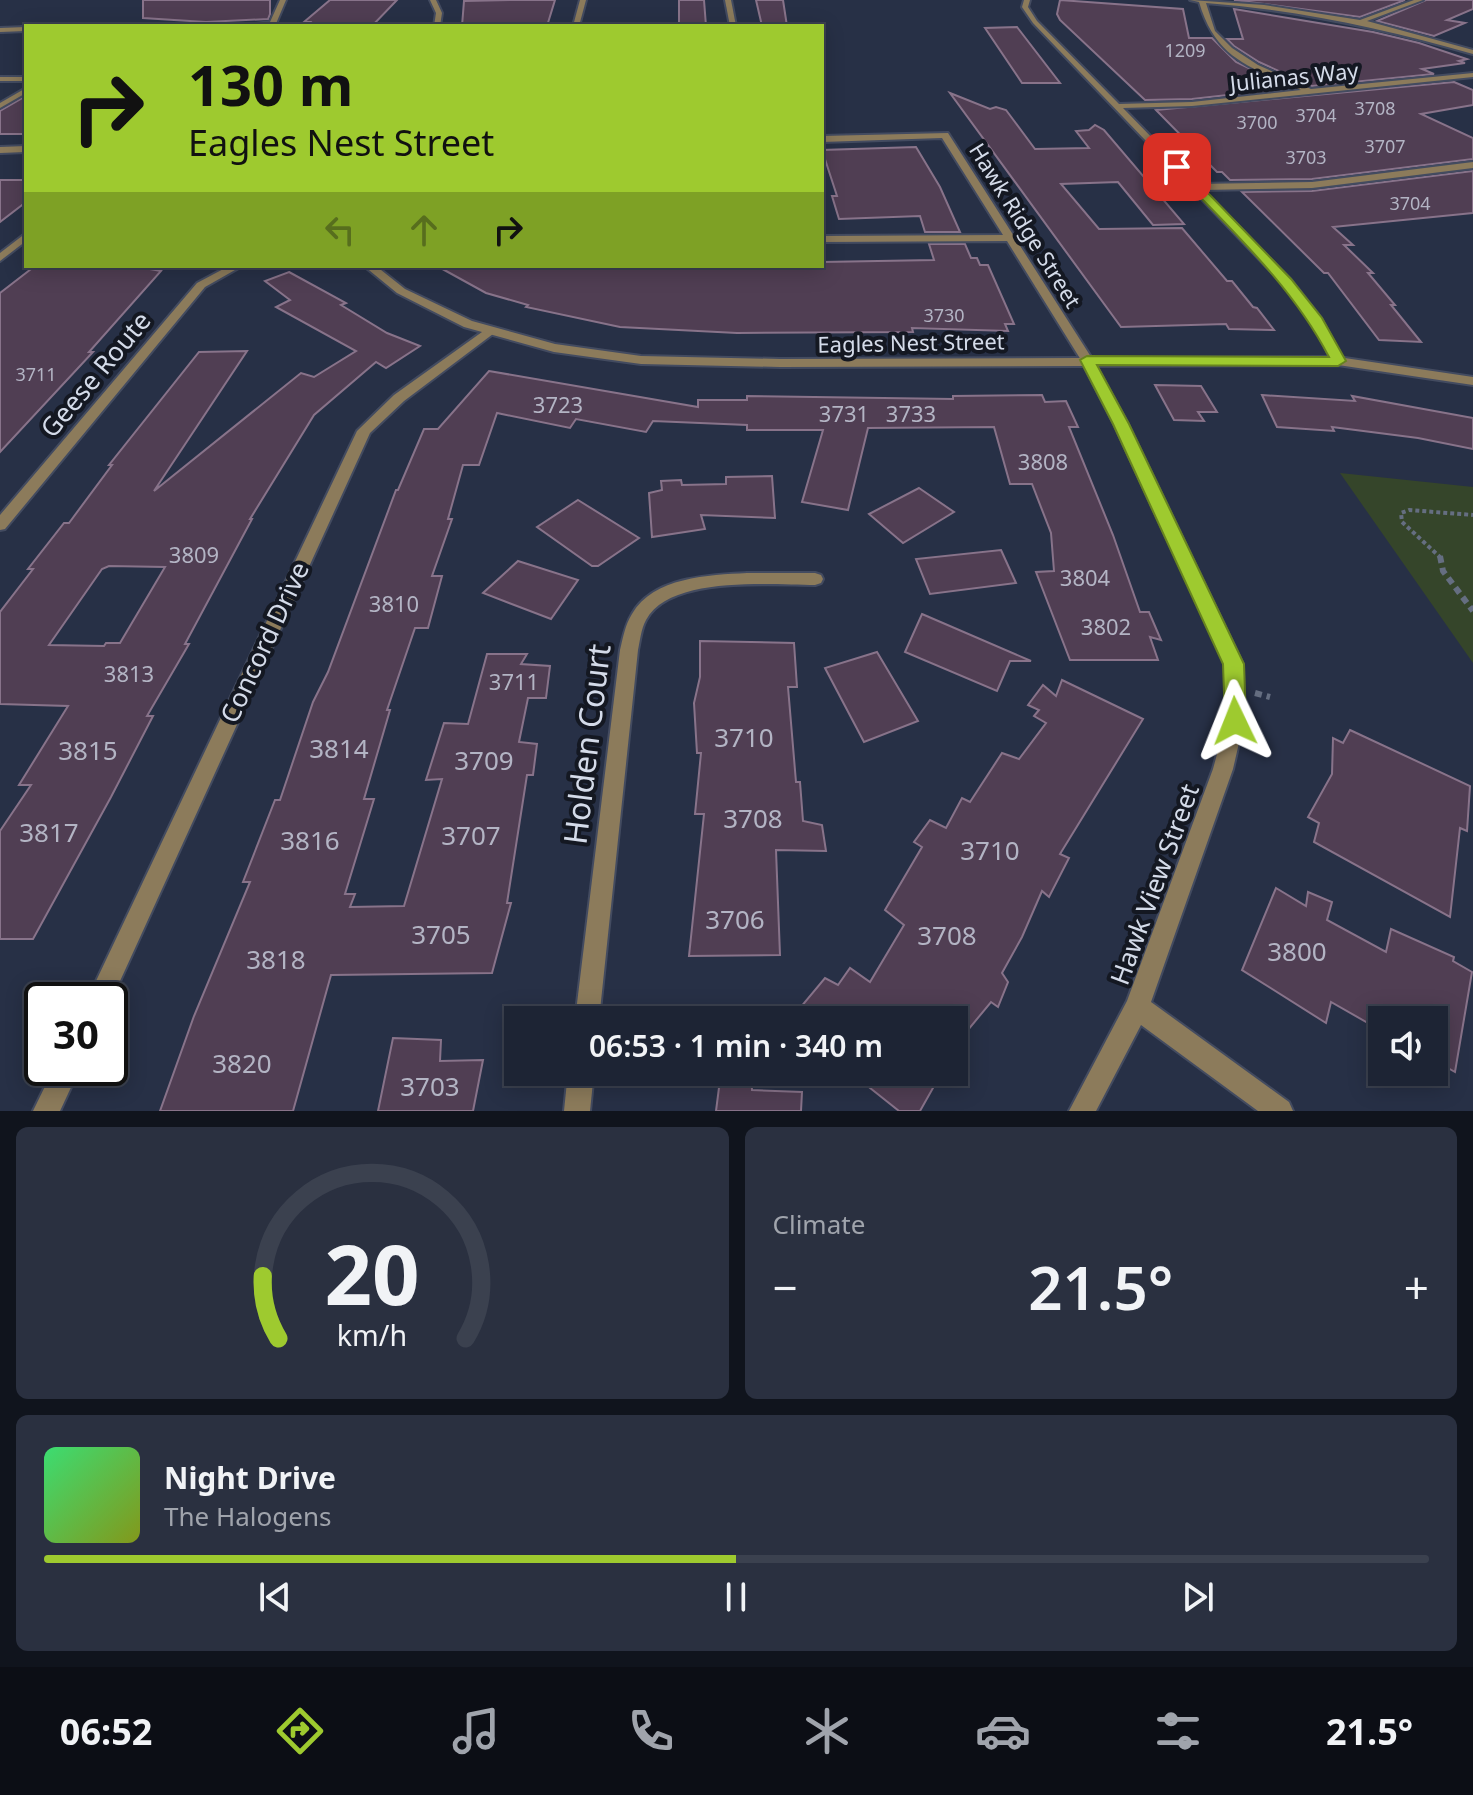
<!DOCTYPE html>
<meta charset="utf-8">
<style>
:root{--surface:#1d2434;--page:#2a3040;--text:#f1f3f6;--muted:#a0a4ac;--line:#3b414f;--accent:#9eca2f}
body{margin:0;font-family:"Noto Sans",sans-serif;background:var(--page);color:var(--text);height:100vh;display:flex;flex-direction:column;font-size:30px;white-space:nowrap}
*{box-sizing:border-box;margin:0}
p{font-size:26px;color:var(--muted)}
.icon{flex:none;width:44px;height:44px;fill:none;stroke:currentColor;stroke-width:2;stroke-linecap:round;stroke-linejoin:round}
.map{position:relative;height:1111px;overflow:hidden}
.drawer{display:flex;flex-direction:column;gap:16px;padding:16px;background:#10141d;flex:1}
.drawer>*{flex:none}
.top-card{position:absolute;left:24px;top:24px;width:800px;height:244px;border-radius:0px;box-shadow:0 4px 20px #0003,0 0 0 2px var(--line);background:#9eca2f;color:#111;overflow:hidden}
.tools{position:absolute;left:1368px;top:1006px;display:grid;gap:16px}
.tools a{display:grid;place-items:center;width:80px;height:80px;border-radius:0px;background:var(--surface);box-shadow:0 4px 20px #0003,0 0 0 2px var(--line);font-size:40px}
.speed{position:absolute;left:24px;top:982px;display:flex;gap:16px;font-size:40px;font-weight:700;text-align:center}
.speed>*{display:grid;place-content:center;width:104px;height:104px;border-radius:50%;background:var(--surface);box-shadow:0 4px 20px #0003,0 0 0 2px var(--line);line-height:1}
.speed .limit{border:4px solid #111;border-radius:12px;background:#fff;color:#111}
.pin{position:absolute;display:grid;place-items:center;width:68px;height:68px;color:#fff;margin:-34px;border-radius:16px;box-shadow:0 4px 12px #0006}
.me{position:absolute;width:88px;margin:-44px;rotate:358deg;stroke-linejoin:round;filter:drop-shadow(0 0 6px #0008)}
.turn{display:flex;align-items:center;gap:28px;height:168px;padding:0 32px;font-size:36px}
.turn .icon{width:104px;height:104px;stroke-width:2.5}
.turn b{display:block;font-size:56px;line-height:68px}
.lanes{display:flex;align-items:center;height:76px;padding:0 32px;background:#0003;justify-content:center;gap:40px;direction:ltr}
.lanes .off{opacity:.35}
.big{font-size:60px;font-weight:600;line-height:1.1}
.drawer .card{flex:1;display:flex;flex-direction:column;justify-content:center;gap:12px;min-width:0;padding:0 28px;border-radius:12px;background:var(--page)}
.drawer .dial{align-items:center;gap:0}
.dial svg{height:208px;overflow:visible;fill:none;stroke:var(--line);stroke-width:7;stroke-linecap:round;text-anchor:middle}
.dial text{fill:var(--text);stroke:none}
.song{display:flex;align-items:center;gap:24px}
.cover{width:96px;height:96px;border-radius:12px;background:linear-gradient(135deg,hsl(140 70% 55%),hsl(70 70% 35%))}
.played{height:8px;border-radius:4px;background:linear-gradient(90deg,var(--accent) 50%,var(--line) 50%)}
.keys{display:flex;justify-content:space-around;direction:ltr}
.heat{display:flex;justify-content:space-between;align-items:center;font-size:44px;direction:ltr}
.drawer .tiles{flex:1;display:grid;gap:16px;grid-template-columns:1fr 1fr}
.card:last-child{grid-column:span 2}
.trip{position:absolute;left:504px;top:1006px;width:464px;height:80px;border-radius:0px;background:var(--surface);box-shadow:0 4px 20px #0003,0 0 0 2px var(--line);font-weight:600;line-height:80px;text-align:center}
.tabs{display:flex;height:128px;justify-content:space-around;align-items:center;background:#0c0e15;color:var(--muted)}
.tabs .icon{width:56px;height:56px}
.tabs .active{color:var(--accent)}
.tabs b{font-size:36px;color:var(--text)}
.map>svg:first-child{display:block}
</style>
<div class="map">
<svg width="1473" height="1111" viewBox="0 0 1473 1111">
<rect width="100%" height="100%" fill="#273046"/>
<polygon fill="#35452a" points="1340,473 1473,487 1473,663"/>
<g fill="#503e53" stroke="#88738a" stroke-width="2" fill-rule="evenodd">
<polygon points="143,0 270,0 270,14 268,19 206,22 143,18"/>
<polygon points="330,0 397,0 372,26 306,26 310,22 304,22"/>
<polygon points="511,0 555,0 547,26 462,26 464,1"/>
<polygon points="679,0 704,0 706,26 679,26"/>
<polygon points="756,0 783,0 787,26 762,26"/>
<polygon points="1060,0 1183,9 1189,38 1212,38 1236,62 1290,88 1192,99 1145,100 1060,20 1057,14"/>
<polygon points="1234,0 1405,0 1360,17"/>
<polygon points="1426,0 1473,0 1473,9 1447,20 1465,23 1434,36 1377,21"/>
<polygon points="1234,9 1373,32 1419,43 1467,59 1459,61 1465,63 1422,69 1434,74 1312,86 1259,62 1234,46 1227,39 1243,39"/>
<polygon points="1017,27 1060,83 1022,83 985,28"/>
<polygon points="1454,82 1473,90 1473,105 1421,114 1473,138 1473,159 1312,179 1230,180 1222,172 1217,172 1156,110"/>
<polygon points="950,93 990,109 996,107 1006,110 1035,149 1089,148 1076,131 1089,130 1095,125 1104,130 1184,224 1153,225 1118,182 1061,184 1099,229 1182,228 1227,281 1232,281 1253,307 1257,308 1274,330 1229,329 1226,324 1121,327"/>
<polygon points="26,96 26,134 0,134 0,111"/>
<polygon points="916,147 940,187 960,232 925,232 920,216 839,219 832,196 837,196 822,150"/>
<polygon points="1473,171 1473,213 1333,227 1353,245 1344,245 1373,273 1368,273 1395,305 1391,305 1421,342 1379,340 1328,273 1324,273 1242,192 1312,191"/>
<polygon points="0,180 26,180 26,202 0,222"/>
<polygon points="929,244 965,244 971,258 977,258 980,265 988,265 1014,324 1005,324 1008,331 912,328 913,332 737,333 620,327 526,307 528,305 486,293 437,266 822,266 822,262 934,260"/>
<polygon points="35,266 133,266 161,271 89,352 93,352 0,452 0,293"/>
<path d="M289,272l57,31 -5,2 46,28 33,13 -34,22 -10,-6 -62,53 -64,104h2l-67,125h4l-42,72h6l-42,81 -78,142h-33v-108l31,-46h-12l49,-79 -68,-2v-92l33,-43h-5l36,-46h5l43,-58h-3l90,-113 48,-1 -93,140 147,-118 13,4 42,-26 -80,-44 14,-7 -25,-19zM109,566l56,1 -45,76h-14l-2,3 -55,-1 53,-76z"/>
<polygon points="489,371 698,407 698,400 747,400 747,396 953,399 953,396 1042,395 1045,402 1066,401 1078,427 1069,427 1113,535 1140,612 1149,612 1161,640 1150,637 1158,660 1070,660 1036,572 1054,571 1051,533 1032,484 1010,484 994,427 868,428 848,510 802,502 823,430 747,430 747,425 653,421 646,432 576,419 570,428 497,413 479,465 463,465 448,519 452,519 432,576 442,576 428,628 415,628 387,710 390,710 364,799 374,799 345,894 355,894 350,907 404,906 442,779 426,780 444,723 468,724 487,654 527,654 521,664 550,666 546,698 528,698 519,742 537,744 533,775 527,775 507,903 511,903 492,973 331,975 293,1111 160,1111 194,1016 250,882 243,882 275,800 280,800 313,702 328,672 396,490 398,490 424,429 438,429"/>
<polygon points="1155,385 1201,386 1217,412 1198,412 1204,421 1174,420"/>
<polygon points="1262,395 1355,401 1352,396 1473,418 1473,449 1418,438 1332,427 1334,431 1277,427"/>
<polygon points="772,476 775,518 701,515 705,529 652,537 649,493 662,490 661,481 681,480 682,485 726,484 726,477"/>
<polygon points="919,488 954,512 903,543 869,514"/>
<polygon points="578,500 639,538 598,566 592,566 537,527"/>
<polygon points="1001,550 1016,583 930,594 916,559"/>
<polygon points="518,561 578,580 551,619 483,593"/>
<polygon points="922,614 1031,661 1010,661 997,691 905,652"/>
<polygon points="700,641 794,643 797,687 788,687 796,782 800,782 803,821 822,825 826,851 776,850 780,955 689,956 704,814 695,814 701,753 697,753 694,703 700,677"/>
<polygon points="877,652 918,721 864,742 825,668"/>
<polygon points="1062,680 1143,719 1060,854 1069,858 1049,897 1042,891 1022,937 1002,973 1008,982 998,1007 991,1002 954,1047 954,1020 790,1020 825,978 838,985 850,968 870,982 904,925 885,910 922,847 914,842 930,820 946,828 962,798 970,802 1002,753 1019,759 1046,723 1034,716 1039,710 1028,705 1043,685 1056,696"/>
<polygon points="1350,730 1470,786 1467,831 1460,828 1450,917 1314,842 1319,823 1308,817 1332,774 1333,738 1343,743"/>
<polygon points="1276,888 1306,906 1308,892 1332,902 1327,920 1386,952 1391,929 1454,957 1453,961 1472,972 1455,1072 1434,1060 1434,1020 1382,1020 1382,1031 1331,1002 1326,1023 1242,970"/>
<polygon points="393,1038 441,1040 440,1061 483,1060 473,1111 378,1111"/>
<polygon points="721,1072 751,1072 752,1090 802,1092 801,1111 716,1111"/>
<polygon points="850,1072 942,1072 920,1111 899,1111"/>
</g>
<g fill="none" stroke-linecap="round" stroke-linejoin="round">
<g stroke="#434b60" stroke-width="4">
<g id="minor">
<polygon points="280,0 286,0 275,26 242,26 270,22"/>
<polygon points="580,0 586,0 579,26 573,26"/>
<polygon points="725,0 731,0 736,26 730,26"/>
<path d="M1024,0h6l-2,7 9,14 82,83 73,-2 109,-12c-50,-23 -85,-30 -102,-88l-9,-2 74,5 96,15 54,-20h9l-56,21 106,29v4c-88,-25 -175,-44 -267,-51l9,28 17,17 26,17 53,24 162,-16v4l-281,29 -69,2 74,76 115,-2 161,-20v6l-161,20 -109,2 88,90 30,38 23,43 -2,3h-8l-24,-45 -27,-35 -250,-261 -11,-16z"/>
<polygon points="26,27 26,31 0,32 0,28"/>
<rect x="0" y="77" width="26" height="4"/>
<polygon points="26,88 26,93 0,108 0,103"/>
<polygon points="948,133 1093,360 1128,424 1243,664 1244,721 1233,769 1151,1002 1289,1102 1293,1111 1258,1111 1141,1025 1096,1111 1069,1111 1127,1001 1213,769 1226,721 1225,664 1114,424 1081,360 1007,241 822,242 822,236 1003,235 942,138 822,142 822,136"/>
<polygon points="26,233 26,241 0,261 0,253"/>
<polygon points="229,266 242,266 205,287 5,529 0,530 0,515 197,283"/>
<polygon points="489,327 493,328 493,334 404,401 370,433 110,1003 110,1000 87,1000 357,431 394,395"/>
<path d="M747,573h68l6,2 2,4 -2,4 -6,2c-43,0 -145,-10 -169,35 -5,9 -6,21 -8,30l-39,370h-24l45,-370c3,-12 5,-25 12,-36 21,-37 77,-39 115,-41z"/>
<polygon points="54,1068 80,1068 60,1111 33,1111"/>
<polygon points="568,1072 594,1072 590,1111 564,1111"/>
</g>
</g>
<g stroke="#434b60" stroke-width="4">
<g id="tertiary">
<polygon points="430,0 436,0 442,13 440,26 434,26 436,13"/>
<polygon points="26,146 26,152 0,153 0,147"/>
<polygon points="364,266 376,266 405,289 472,321 555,344 641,356 780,359 1338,357 1473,377 1473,385 1338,365 780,367 641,364 554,352 464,327 397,293"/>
</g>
</g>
<polyline stroke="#656e81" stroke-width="4" stroke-dasharray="4 3" stroke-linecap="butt" points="1441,558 1402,522 1401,513 1409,510 1473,515"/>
<g stroke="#656e81" stroke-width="6" stroke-dasharray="7 5" stroke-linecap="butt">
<polyline points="1440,556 1443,571 1473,611"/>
<polyline points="1255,693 1270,697"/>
</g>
<use href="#minor" fill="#8c7b5b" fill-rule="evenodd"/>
<use href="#tertiary" fill="#8c7b5b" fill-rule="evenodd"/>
</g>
<path fill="#9eca2f" stroke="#67831f" stroke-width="2" d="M1173,164h7l111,115 31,39 24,43 -8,5 -241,-1 32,59 115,240 2,57 -3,6 -8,3 -7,-3 -3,-6 -2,-57 -110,-240 -33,-64 7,-4 242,1c-38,-73 -99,-128 -156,-188z"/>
<g text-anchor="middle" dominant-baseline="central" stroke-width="8" stroke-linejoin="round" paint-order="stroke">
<g font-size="18" fill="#b3b4c4">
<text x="1185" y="50">1209</text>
<text x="1375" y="108">3708</text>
<text x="1316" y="115">3704</text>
<text x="1257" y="122">3700</text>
<text x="1385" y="146">3707</text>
<text x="1306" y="157">3703</text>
<text x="1410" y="203">3704</text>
<text x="944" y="315">3730</text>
<text x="36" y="374">3711</text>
</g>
<g font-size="22" fill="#d4dbe9" stroke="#141822">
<text transform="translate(1294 76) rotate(-6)">Julianas Way</text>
<text transform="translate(1026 225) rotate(58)">Hawk Ridge Street</text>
<text transform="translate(911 342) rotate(-1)">Eagles Nest Street</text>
</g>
<g font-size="22" fill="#b3b4c4">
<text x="558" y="404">3723</text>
<text x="844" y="413">3731</text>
<text x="911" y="413">3733</text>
<text x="1043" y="461">3808</text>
<text x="194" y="554">3809</text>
<text x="1085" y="577">3804</text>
<text x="394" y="603">3810</text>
<text x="1106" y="626">3802</text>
<text x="129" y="673">3813</text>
<text x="514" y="681">3711</text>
</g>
<g font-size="26" fill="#d4dbe9" stroke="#141822">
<text transform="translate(95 374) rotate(-50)">Geese Route</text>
<text transform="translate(264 642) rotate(-65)">Concord Drive</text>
<text transform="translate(1154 884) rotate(-70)">Hawk View Street</text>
</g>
<g font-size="26" fill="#b3b4c4">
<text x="744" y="737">3710</text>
<text x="339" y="748">3814</text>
<text x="88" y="750">3815</text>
<text x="484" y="760">3709</text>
<text x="753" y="818">3708</text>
<text x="49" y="832">3817</text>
<text x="471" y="835">3707</text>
<text x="310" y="840">3816</text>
<text x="990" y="850">3710</text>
<text x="735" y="919">3706</text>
<text x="441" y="934">3705</text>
<text x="947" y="935">3708</text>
<text x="1297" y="951">3800</text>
<text x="276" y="959">3818</text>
<text x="242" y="1063">3820</text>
<text x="430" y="1086">3703</text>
</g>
<g font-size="32" fill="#d4dbe9" stroke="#141822">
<text transform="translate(586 744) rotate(-83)">Holden Court</text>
</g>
</g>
</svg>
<div class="tools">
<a><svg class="icon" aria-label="sound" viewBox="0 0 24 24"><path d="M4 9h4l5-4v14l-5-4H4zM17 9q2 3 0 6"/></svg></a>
</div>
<div class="speed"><div class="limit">30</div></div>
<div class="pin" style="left:1177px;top:167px;background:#d93025"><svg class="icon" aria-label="arrive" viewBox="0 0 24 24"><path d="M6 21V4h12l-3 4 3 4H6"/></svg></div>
<svg class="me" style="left:1235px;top:721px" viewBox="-20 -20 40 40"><path d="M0-17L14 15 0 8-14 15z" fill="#9eca2f" stroke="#fff" stroke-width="4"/></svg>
<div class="trip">06:53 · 1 min · 340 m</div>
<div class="top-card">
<div class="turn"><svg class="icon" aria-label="right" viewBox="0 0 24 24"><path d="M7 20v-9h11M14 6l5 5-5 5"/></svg><div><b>130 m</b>Eagles Nest Street</div></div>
<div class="lanes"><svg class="icon off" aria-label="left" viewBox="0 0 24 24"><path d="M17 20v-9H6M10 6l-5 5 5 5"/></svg><svg class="icon off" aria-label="ahead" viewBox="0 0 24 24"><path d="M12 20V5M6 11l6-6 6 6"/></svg><svg class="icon" aria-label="right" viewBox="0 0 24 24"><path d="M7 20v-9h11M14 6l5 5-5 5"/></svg></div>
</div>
</div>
<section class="drawer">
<div class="tiles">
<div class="card dial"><svg viewBox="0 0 100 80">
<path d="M14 69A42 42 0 1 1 86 69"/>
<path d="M14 69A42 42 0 0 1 8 45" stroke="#9eca2f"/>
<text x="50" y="56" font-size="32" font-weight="700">20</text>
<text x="50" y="72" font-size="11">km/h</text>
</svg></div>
<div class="card"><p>Climate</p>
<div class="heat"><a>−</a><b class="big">21.5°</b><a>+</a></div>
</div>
<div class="card">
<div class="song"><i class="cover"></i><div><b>Night Drive</b><p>The Halogens</p></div></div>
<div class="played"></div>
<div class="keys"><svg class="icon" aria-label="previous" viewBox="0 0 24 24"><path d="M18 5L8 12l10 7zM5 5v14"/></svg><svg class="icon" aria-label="pause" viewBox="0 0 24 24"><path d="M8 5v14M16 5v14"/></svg><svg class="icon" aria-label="next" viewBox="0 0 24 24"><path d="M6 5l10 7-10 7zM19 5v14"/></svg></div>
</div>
</div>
</section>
<nav class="tabs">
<b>06:52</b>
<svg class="icon active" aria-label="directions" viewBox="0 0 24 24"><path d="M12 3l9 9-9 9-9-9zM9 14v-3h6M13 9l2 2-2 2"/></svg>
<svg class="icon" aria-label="music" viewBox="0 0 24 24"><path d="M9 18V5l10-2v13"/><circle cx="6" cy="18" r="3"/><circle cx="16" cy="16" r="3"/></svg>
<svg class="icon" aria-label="phone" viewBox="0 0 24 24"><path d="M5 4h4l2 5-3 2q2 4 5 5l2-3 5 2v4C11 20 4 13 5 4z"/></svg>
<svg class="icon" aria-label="climate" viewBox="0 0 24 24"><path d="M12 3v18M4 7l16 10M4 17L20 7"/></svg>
<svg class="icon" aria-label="car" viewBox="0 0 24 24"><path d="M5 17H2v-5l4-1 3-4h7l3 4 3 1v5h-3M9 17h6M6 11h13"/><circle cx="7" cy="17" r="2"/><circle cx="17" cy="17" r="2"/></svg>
<svg class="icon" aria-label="filters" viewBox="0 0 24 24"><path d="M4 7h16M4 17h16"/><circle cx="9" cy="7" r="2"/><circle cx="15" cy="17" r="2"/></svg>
<b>21.5°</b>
</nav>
